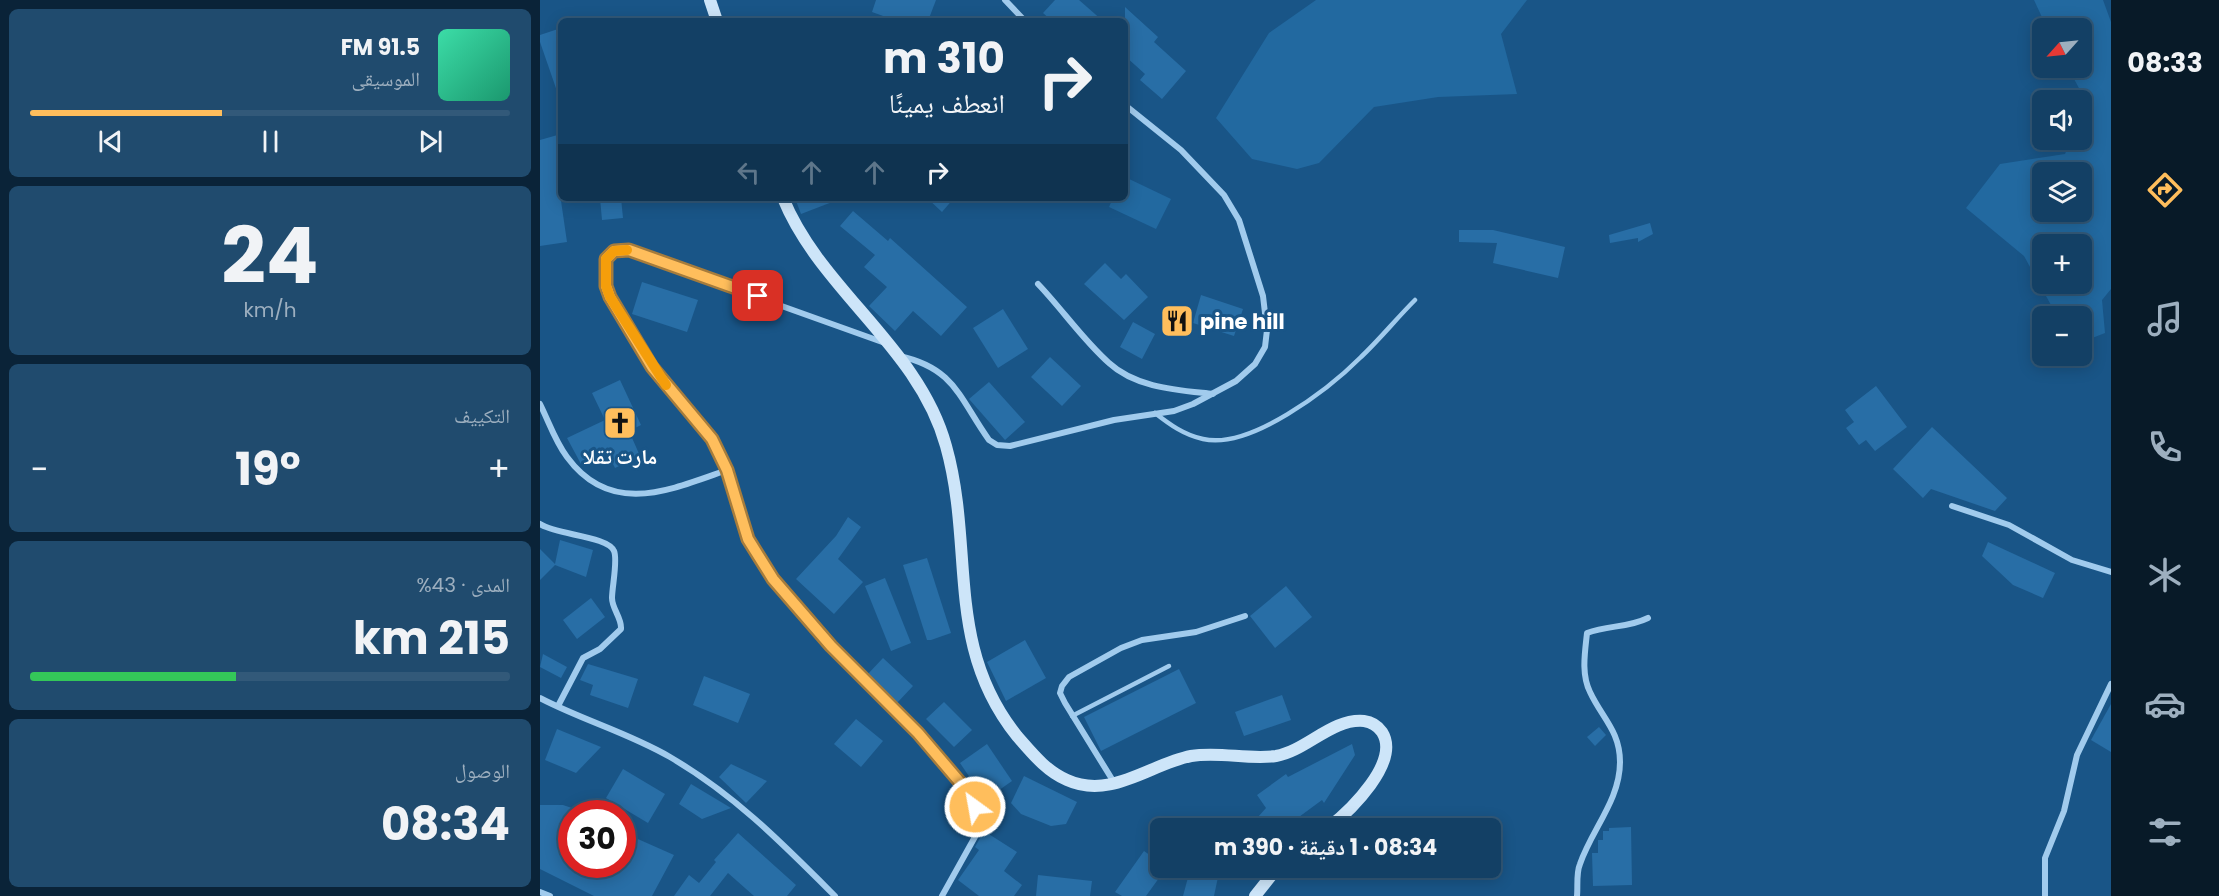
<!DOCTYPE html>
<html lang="ar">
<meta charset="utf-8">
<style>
:root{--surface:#134065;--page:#204b6e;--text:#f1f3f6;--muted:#9dafbf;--line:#325979;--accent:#ffbe5c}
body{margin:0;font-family:Poppins,"Noto Naskh Arabic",sans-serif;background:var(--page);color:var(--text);direction:rtl;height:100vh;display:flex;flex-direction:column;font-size:22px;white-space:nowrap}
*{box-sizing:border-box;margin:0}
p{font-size:20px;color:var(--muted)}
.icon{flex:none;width:33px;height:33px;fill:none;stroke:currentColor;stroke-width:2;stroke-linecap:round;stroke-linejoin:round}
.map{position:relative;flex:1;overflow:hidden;direction:ltr}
.details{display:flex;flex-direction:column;gap:9px;padding:9px;background:#0a2338;width:540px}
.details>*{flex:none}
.hud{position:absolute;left:18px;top:18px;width:570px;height:183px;border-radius:9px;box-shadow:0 3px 15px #0003,0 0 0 2px var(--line);direction:rtl;background:#134065;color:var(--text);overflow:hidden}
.needle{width:39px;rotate:243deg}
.tools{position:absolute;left:1492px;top:18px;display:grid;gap:12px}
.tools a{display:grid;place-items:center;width:60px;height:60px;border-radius:9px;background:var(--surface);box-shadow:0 3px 15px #0003,0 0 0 2px var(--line);font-size:30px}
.speed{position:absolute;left:18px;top:800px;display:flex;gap:12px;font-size:30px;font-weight:700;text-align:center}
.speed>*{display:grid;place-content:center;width:78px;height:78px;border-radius:50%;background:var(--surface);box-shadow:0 3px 15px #0003,0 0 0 2px var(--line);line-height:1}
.speed .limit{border:9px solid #d22;background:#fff;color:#111}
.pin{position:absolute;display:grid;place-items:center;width:51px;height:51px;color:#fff;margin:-26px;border-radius:12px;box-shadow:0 3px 9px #0006}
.me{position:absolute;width:66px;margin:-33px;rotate:328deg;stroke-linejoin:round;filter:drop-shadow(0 0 4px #0008)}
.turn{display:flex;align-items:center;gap:21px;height:126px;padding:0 24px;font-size:27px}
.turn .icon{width:78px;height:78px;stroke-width:2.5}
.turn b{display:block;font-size:42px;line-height:51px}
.lanes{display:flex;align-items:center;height:57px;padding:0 24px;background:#0003;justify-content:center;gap:30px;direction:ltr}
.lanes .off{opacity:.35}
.big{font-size:45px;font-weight:700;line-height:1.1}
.details .widget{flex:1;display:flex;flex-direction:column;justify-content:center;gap:9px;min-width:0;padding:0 21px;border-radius:9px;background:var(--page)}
.details .dial{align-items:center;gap:0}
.dial b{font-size:78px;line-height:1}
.song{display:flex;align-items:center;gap:18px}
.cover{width:72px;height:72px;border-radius:9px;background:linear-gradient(135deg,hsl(160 70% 55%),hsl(160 70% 35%))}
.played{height:6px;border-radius:3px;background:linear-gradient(90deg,var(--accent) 40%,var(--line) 40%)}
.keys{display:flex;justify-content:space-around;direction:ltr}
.heat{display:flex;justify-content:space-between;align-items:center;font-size:33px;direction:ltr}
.charge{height:9px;border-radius:4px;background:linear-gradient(90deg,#34c759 43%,var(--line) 0)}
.trip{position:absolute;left:610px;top:818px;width:351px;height:60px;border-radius:9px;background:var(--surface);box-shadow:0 3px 15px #0003,0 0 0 2px var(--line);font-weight:700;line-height:60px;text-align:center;direction:rtl}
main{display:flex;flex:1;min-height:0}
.tab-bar{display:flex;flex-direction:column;width:108px;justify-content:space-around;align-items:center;background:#081a28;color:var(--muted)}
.tab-bar .icon{width:42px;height:42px}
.tab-bar .on{color:var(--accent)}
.tab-bar b{font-size:27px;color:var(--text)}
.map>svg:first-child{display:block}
</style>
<main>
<nav class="tab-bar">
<b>08:33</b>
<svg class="icon on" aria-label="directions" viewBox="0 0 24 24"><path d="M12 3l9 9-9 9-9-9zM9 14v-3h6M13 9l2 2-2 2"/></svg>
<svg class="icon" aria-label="music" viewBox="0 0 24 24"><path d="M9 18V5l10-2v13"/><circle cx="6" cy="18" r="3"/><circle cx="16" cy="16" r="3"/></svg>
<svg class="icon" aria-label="phone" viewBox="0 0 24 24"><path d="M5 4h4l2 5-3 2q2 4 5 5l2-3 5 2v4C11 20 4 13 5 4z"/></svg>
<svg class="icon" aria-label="climate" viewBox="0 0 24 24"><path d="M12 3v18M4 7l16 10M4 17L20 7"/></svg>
<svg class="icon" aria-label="car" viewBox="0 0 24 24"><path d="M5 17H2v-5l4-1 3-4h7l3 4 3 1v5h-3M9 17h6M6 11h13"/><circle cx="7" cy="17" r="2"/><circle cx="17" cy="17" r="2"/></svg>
<svg class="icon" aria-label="filters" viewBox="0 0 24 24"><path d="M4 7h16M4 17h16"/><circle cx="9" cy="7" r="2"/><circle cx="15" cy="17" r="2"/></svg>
</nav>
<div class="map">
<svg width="1571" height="896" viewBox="0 0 1571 896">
<rect width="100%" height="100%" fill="#195587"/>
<g fill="#2269a0" fill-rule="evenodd">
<polygon points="776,0 987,0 961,34 977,94 898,97 834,107 779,163 757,169 712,159 676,118 729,33"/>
<path d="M1494,0h69l8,22v267l-9,11 3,33 -23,9v-26h-25l-33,-60 -58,-48 34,-44 65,-10 6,-14h11v-28l4,-11 -18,-33h14v-40h-35zM1503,172h39v40h-39zM1503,244h39v40h-39z"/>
<polygon points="585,177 631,199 616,229 569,207 573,198 585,198"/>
</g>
<g fill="#286ea6">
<polygon points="336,0 396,0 388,21 357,21 332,12"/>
<polygon points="515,0 539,0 563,21 512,21 503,13"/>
<polygon points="585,7 618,37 614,42 646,71 622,99 600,80 605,74 585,56"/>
<polygon points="21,28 21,96 19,97 0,42 0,35"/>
<polygon points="21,134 20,194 27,242 0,246 0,140"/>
<polygon points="60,198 81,198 83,218 62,220"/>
<polygon points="255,198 300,198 300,199 261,214"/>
<polygon points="387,198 414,198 402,212"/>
<polygon points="313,211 348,241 350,238 427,307 401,336 373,311 355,331 329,306 347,287 324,267 335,255 300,226"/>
<polygon points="1110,223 1113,234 1098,242 1098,238 1070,243 1069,235"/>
<polygon points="919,230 953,230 1025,247 1018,278 953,263 957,243 919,242"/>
<polygon points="565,263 581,279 586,274 608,297 584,320 544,284"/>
<polygon points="102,282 158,300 147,332 92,314"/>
<polygon points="661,295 703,309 694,336 653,323"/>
<polygon points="463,309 488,349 458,368 433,328"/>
<polygon points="593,322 615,334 602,359 580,347"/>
<polygon points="510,357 541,386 522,406 491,377"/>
<polygon points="80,380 101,425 89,431 100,456 75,468 67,452 41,464 27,438 65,420 52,393"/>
<polygon points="449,382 485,422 465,440 429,399"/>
<polygon points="1336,386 1367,427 1335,451 1326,440 1319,445 1306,428 1314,422 1305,410"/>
<polygon points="1392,427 1467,498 1455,511 1391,489 1383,498 1353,469"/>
<polygon points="308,517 321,527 298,559 323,582 294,614 256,579 296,536"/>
<polygon points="20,540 53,550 46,577 15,565 0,580 0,549 15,564"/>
<polygon points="1448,542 1515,573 1503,598 1473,585 1442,556"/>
<polygon points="387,558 411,633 391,640 387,640 363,565"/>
<polygon points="345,578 371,643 351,651 325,586"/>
<polygon points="746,586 772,617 735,648 710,616"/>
<polygon points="51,598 65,617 37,639 23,620"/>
<polygon points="485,640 506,678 466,701 447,662"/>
<polygon points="3,654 27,667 21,678 0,667"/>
<polygon points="343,658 373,686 356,704 327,675"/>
<polygon points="48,664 98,679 88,708 50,695 53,685 40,680"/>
<polygon points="639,669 656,703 561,751 544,717"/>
<polygon points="164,676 210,694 198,723 153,705"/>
<polygon points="742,695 751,720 704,736 695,712"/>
<polygon points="404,702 432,730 414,747 386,719"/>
<polygon points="1571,704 1571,752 1551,740"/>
<polygon points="316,719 343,741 321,767 294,744"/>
<polygon points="1059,727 1066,735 1055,746 1047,737"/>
<polygon points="17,729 61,747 36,773 5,760"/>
<polygon points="447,744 472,781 445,800 420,763"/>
<polygon points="812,744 815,755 784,803 782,800 744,828 708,828 726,808 717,795 746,774 748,777"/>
<polygon points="191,764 227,781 206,803 179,777"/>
<polygon points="83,769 125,794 108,823 66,798"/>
<polygon points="484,776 537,802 526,824 511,826 481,814 471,803"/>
<polygon points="151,784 191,808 162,819 139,804"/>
<polygon points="0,805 23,805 32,808 32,864 82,864 82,832 134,855 112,896 54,896 0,869"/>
<polygon points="1091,827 1092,885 1053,886 1052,853 1058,853 1058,840 1063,840 1063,831 1069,831 1069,828"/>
<polygon points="444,831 477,852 464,871 482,885 474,896 439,896 418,880 439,850 435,847"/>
<polygon points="198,833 256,885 247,896 214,896 188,873 170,896 134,896 149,875 159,883 176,862 174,860"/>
<polygon points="604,851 621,863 621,867 627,867 606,896 582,896 575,892"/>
<polygon points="650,870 678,877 674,896 643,896"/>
<polygon points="498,875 552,881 550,896 496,896"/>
</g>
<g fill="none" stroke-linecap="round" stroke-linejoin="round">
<g stroke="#a1cbed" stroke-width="4.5">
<path d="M615,413c14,11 29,22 48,26 47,11 126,-50 158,-82 19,-18 35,-38 54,-57"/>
<polyline points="532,716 629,666"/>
</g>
<g stroke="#a1cbed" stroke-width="6">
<polyline points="465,0 485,21"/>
<path d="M498,284c24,25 45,56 71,79 27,25 69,27 104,31"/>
<polyline points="345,343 236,304 135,264 89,250 74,251 66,259 66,286 70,297 112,367 172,439 187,470 208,539 233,579 291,646 378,733 424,787 435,807 438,821 436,835 402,896"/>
<path d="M359,356c56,12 60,42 90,84l8,5 13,1 104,-26 60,-9 19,-7 43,-23 19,-17 10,-17 2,-17 -4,-34 -24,-76 -15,-25 -43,-45 -56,-45"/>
<path d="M0,404c9,18 15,37 27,53 44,60 103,33 160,13"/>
<polyline points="1412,506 1469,525 1532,560 1571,572"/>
<path d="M0,524c16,11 68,12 74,27 4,9 -2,36 -2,47 0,11 10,20 9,31l-21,20 -17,9 -25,48"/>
<path d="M0,698c42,22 89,35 130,59 65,38 112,86 165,139"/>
<polyline points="575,784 525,703 520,693 522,686 529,677 581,648 602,640 656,632 705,616"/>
<polyline points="0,892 10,896"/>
<path d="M1037,896c1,-10 -1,-23 3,-32 12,-35 40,-64 40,-102 0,-31 -18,-44 -30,-70 -9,-18 -5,-40 -3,-59 21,-8 41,-5 61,-15"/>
<polyline points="1505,896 1505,858 1524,811 1537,755 1571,684"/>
</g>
<g stroke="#cde5f9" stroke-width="12">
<polyline points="170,0 177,21"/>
<path d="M243,198c38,93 136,149 163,248 29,103 -2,199 71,290 15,17 29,35 50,44 44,20 83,-16 124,-24 28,-5 57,4 85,0 30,-5 56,-38 88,-35 8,1 13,4 18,11 19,30 -32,79 -54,96"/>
<polyline points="715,896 738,867"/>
</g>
</g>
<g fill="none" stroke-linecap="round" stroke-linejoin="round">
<g stroke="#a67c3c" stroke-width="15">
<polyline id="route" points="218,296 89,250 74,251 66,259 66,286 70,297 112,367 172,439 187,470 208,539 233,579 291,646 378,733 424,787 435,807"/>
</g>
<use href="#route" stroke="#ffbe5c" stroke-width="10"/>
<polyline stroke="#f59e0b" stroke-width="10" points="87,250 74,251 66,259 66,286 70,297 126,385"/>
</g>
<defs>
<g id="restaurant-square" transform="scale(1.725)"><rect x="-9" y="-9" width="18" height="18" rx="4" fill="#ffbe5c" stroke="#195587"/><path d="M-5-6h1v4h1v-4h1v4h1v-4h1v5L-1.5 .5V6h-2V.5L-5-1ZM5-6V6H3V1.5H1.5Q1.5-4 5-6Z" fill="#111"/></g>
<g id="church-square" transform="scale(1.725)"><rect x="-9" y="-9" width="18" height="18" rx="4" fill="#ffbe5c" stroke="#195587"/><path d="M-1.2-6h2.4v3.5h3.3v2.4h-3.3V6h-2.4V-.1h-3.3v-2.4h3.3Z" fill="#111"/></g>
</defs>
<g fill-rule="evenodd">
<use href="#restaurant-square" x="637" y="321"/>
<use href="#church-square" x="80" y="423"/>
</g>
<g text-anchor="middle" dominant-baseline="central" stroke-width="6" stroke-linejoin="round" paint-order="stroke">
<g font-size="21" font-weight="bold" fill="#fff" stroke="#195587" text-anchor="start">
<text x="660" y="321">pine hill</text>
<text x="80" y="456" text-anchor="middle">مارت تقلا</text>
</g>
</g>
</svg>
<div class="tools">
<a><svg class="needle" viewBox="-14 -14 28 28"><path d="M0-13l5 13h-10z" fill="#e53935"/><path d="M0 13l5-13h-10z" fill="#9dafbf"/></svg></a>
<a><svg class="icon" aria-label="sound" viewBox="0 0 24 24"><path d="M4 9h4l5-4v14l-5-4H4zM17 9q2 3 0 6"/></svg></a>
<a><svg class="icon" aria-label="layers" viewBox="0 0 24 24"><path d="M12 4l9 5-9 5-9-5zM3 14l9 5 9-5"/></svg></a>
<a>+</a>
<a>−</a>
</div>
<div class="speed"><div class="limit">30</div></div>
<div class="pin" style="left:218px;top:296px;background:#d93025"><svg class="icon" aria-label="arrive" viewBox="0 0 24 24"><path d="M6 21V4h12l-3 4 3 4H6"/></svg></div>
<svg class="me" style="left:435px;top:807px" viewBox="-20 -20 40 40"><circle r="17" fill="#ffbe5c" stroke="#fff" stroke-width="3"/><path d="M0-11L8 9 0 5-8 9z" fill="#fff"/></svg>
<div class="trip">08:34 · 1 دقيقة · 390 m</div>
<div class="hud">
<div class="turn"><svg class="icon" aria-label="right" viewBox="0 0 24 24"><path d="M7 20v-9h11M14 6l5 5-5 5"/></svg><div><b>310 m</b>انعطف يمينًا</div></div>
<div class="lanes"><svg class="icon off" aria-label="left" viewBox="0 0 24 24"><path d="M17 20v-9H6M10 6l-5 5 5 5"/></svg><svg class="icon off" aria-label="ahead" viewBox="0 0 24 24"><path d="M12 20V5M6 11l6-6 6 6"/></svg><svg class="icon off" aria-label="ahead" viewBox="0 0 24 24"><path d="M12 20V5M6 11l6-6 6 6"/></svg><svg class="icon" aria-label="right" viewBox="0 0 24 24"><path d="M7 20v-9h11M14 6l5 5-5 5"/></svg></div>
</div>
</div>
<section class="details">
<div class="widget">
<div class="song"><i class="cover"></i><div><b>91.5 FM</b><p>الموسيقى</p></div></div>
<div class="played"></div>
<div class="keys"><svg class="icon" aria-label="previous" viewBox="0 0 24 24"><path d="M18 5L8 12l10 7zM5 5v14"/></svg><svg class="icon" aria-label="pause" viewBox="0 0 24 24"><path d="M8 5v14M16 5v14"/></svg><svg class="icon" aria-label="next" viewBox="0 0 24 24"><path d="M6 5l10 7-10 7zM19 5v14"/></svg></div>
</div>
<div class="widget dial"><b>24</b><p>km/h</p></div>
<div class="widget"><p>التكييف</p>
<div class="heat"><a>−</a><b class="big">19°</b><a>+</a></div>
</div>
<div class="widget"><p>المدى · 43%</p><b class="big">215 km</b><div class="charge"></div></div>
<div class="widget"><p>الوصول</p><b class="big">08:34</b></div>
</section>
</main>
